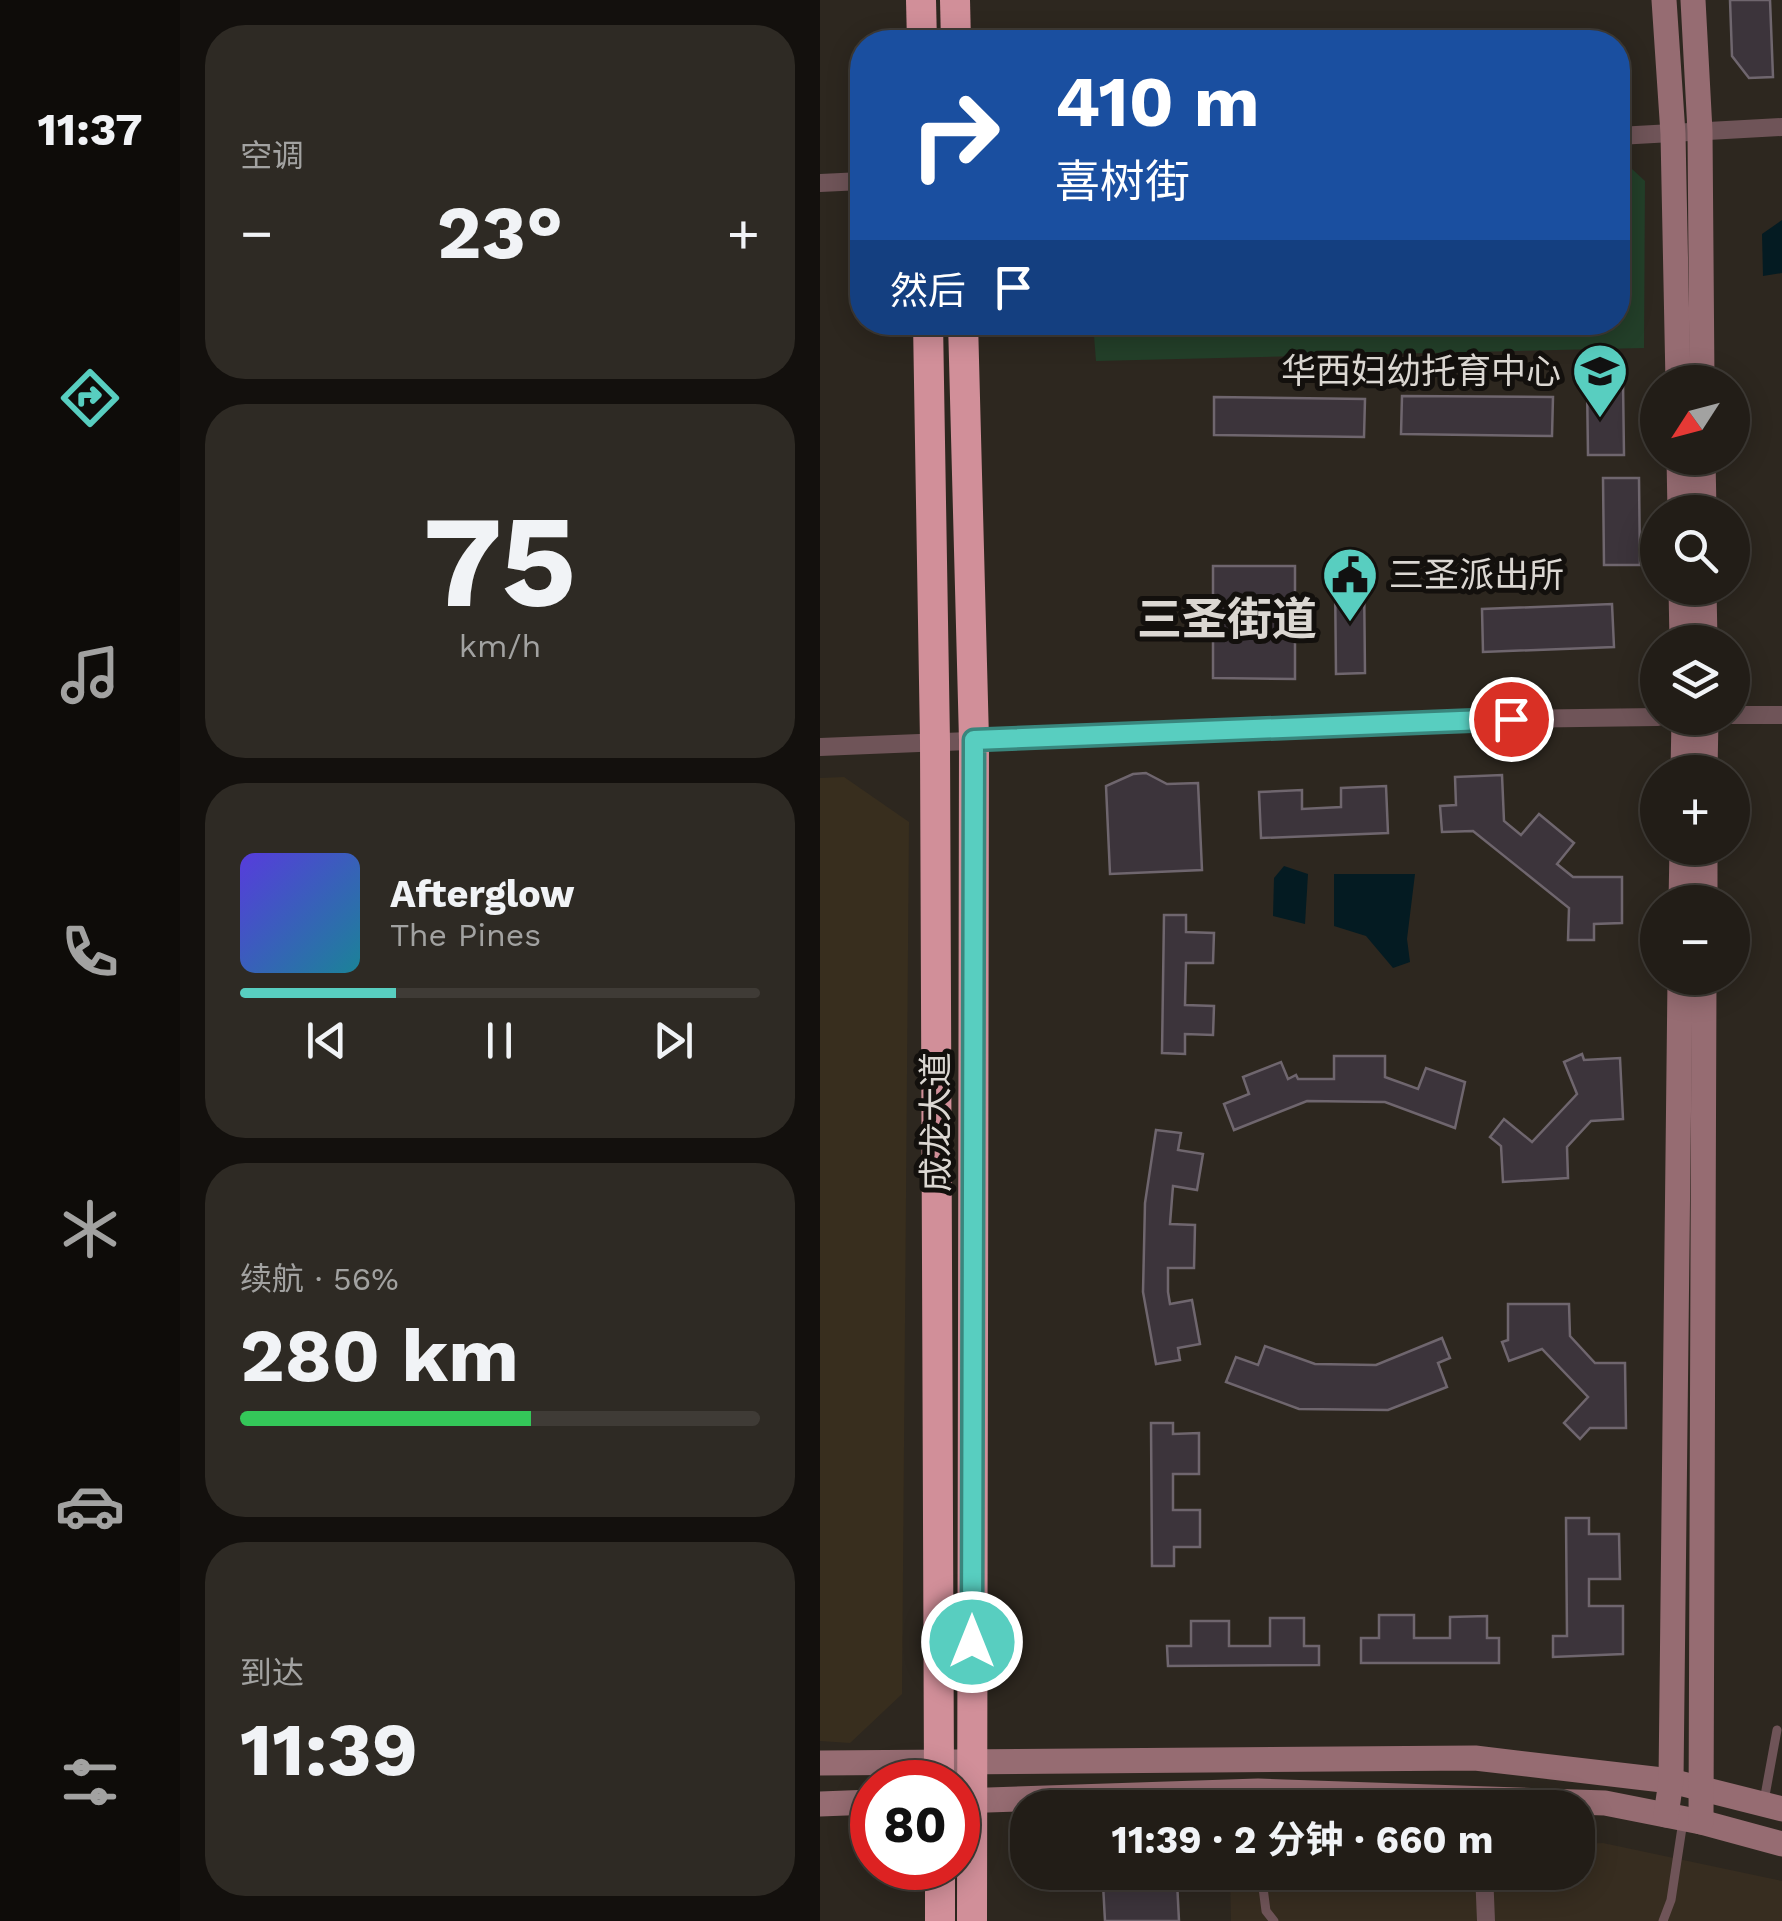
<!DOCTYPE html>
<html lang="zh">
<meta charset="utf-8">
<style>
:root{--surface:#221d17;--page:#2e2a24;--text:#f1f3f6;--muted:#a2a2a1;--line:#3f3b36;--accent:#58cec0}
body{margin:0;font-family:"Work Sans","Noto Sans SC",sans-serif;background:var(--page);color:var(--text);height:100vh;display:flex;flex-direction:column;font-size:38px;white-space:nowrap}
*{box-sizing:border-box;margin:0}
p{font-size:32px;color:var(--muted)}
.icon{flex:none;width:55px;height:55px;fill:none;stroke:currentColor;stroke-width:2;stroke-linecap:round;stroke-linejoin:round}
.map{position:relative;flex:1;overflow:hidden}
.drawer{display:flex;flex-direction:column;gap:25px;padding:25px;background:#13100d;width:640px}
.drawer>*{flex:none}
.banner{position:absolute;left:30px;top:30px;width:780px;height:305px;border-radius:40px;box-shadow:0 5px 25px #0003,0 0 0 2px var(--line);background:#1a4fa0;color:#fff;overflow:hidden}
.needle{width:65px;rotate:234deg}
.tools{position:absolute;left:820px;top:365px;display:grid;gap:20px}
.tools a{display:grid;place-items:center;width:110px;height:110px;border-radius:50%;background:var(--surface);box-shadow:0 5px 25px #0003,0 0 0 2px var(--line);font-size:50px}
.speed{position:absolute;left:30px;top:1760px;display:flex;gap:20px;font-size:50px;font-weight:700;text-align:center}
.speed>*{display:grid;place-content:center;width:130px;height:130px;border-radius:50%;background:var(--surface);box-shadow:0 5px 25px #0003,0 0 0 2px var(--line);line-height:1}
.speed .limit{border:15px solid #d22;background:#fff;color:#111}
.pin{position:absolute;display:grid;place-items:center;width:85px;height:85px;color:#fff;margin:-42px;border:5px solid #fff;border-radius:50%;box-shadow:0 2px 10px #0007}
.me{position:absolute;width:110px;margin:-55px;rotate:0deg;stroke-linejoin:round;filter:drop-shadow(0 0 8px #0008)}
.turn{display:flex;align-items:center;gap:35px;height:210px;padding:0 40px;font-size:45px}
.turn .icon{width:130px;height:130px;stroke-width:2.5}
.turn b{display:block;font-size:70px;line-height:85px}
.then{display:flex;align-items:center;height:95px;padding:0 40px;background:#0003;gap:20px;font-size:38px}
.big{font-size:75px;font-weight:700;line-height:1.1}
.drawer .tile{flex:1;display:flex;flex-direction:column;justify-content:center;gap:15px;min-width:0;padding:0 35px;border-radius:40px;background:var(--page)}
.drawer .dial{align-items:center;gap:0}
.dial b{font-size:130px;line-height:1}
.song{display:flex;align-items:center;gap:30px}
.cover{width:120px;height:120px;border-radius:15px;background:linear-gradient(135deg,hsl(250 70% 55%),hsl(190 70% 35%))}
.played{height:10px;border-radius:5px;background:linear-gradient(90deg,var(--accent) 30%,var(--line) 30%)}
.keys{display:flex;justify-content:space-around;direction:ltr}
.heat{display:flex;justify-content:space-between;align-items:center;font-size:55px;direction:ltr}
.charge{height:15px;border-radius:8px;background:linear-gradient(90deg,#34c759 56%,var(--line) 0)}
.trip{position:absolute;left:190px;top:1790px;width:585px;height:100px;border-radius:40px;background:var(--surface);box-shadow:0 5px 25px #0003,0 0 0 2px var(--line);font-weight:700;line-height:100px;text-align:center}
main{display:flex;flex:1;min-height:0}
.dock{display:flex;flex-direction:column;width:180px;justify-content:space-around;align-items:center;background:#0e0c09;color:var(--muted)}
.dock .icon{width:70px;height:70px}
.dock .on{color:var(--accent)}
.dock b{font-size:45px;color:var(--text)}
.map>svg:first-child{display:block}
</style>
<main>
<nav class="dock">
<b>11:37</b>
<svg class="icon on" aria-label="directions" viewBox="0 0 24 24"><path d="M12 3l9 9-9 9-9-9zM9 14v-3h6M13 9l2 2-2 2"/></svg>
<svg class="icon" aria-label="music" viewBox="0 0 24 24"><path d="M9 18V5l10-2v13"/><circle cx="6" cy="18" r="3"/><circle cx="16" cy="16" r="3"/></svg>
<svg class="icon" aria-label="phone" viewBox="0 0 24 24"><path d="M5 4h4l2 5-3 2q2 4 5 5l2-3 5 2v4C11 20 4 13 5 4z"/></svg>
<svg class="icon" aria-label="climate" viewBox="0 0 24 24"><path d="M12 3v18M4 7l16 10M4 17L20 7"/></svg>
<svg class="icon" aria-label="car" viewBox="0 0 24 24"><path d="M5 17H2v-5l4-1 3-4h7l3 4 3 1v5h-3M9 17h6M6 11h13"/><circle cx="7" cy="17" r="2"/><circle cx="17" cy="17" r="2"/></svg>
<svg class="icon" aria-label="filters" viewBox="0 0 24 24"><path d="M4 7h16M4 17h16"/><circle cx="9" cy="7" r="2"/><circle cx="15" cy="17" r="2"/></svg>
</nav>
<section class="drawer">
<div class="tile"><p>空调</p>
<div class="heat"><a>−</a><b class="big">23°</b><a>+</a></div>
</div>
<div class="tile dial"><b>75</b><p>km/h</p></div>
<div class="tile">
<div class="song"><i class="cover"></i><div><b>Afterglow</b><p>The Pines</p></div></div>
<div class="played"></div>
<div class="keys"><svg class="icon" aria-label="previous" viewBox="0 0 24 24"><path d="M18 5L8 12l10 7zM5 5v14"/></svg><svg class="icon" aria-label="pause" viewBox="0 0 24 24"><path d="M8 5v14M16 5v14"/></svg><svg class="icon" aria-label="next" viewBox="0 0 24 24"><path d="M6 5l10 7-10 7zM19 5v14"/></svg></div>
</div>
<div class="tile"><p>续航 · 56%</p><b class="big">280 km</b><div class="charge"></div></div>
<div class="tile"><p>到达</p><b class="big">11:39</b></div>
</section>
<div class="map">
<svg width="962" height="1921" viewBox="0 0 962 1921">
<rect width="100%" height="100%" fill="#2d271f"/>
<polygon fill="#382e1e" points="24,777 89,822 82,1694 30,1743 0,1741 0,778"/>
<polygon fill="#372d20" points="783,1843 962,1881 962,1921 411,1921 410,1873 758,1872 758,1844"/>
<polygon fill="#233f29" points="798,156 825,181 824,348 276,361 273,323 798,322"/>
<g fill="#041b22">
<polygon points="962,220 962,273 943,276 942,234"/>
<polygon points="464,866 488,874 485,924 453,916 454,878"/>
<polygon points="514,874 595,874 587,939 590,962 573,968 546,936 514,926"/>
</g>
<g fill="#3c343b" stroke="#6f666e" stroke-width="2.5">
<polygon points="910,0 950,0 953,77 929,78 912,56"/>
<polygon points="767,381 803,381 804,455 768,455"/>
<polygon points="582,396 733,397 732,436 581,434"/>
<polygon points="394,397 545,399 544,437 394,435"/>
<polygon points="783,478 819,478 820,565 784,565"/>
<polygon points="393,566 475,566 475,679 393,678"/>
<polygon points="515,574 544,574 545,673 516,674"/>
<polygon points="792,604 794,647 663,652 662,609"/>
<polygon points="326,773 347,784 378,783 382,870 290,874 286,786 313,774"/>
<polygon points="682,775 684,821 701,835 719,814 754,843 737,864 753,877 802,877 802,923 774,924 774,940 748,940 749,908 653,831 622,832 620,806 636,805 635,777"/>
<polygon points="566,786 568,833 441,838 439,792 482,790 482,809 521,807 521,788"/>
<polygon points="344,915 366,915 366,932 394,933 393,963 366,963 365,1005 394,1006 393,1035 365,1034 365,1054 342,1053"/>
<polygon points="762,1054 764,1060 800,1058 803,1119 771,1121 747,1147 748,1178 683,1182 681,1146 670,1137 684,1119 712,1142 757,1094 744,1062"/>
<polygon points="514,1056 565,1056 565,1077 598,1089 606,1068 645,1082 635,1128 565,1102 487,1101 414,1130 404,1104 429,1094 423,1077 461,1062 468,1079 476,1075 478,1079 514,1079"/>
<polygon points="336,1130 361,1133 358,1150 383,1154 377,1190 353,1186 350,1224 375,1225 374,1268 348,1268 348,1292 350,1304 372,1300 380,1344 358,1348 360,1360 336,1364 323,1292 325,1203"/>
<polygon points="688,1304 749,1304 750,1336 775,1363 805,1363 806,1428 770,1428 760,1439 744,1423 768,1397 722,1349 689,1361 682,1342 688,1340"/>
<polygon points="622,1338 630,1358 618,1363 627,1387 568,1410 479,1409 406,1382 416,1357 438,1365 445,1346 495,1364 556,1365"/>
<polygon points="331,1423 353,1423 353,1434 379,1433 379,1474 353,1474 353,1510 380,1510 380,1547 354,1547 354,1566 332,1566"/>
<polygon points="746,1518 769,1518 769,1534 799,1534 800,1579 769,1579 769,1606 803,1606 803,1654 733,1657 733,1636 747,1636"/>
<polygon points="559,1615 594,1615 594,1638 630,1638 630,1617 667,1616 667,1638 679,1638 679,1663 541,1663 541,1638 559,1638"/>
<polygon points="450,1618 484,1618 484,1646 499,1646 499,1665 348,1666 347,1646 371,1646 371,1621 409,1621 409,1646 450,1646"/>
<polygon points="357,1881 359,1921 285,1921 283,1884"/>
</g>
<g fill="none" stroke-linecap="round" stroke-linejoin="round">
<g stroke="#6f5458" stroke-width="9">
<polyline points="944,1801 957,1730"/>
<polyline points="441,1872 446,1911 454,1921"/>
<polyline points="843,1921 851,1900 863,1821"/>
</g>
<g stroke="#6f5458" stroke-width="18">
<polyline points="798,136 962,127"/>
<polyline points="0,183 42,181"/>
<polyline points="912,715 962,715"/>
<polyline points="0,747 691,719 838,717"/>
<polyline points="664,1872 666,1921"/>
</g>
<g stroke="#966c72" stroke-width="25">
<polyline points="844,0 853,134 858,382"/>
<polyline points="873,0 880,131 882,382"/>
<polyline points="859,458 860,512"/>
<polyline points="883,458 884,512"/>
<polyline points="861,588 862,642"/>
<polyline points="884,588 885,642"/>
<polyline points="863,772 864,718"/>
<polyline points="885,772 886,718"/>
<polyline points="861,902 862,848"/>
<polyline points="885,902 885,848"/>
<polyline points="0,1763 655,1758 851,1781 962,1809"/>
<polyline points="138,1801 438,1791 785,1803 881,1822 962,1844"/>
<polyline points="0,1804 52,1802"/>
<polyline points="846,1815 851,1781 860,978"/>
<polyline points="881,1822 884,978"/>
</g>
<g stroke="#d18f99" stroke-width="30">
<polyline points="101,0 102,42"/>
<polyline points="135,0 136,42"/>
<polyline points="108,322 115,741 119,1782"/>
<polyline points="143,322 154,740 152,1921"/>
<polyline points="120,1868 120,1921"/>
</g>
</g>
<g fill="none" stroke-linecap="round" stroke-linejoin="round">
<g stroke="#39867d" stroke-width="25">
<polyline id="route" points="152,1642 154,740 691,719"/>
</g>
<use href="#route" stroke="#58cec0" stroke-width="18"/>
</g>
<defs>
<g id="school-pin" transform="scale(2.875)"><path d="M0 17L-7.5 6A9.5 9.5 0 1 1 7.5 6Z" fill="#58cec0" stroke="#13100d"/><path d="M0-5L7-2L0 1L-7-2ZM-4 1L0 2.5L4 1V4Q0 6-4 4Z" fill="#111"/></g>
<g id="civic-pin" transform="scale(2.875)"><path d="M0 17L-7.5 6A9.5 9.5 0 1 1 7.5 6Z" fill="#58cec0" stroke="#13100d"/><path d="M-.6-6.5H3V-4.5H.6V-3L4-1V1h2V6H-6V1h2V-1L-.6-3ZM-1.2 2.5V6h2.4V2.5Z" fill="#111"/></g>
</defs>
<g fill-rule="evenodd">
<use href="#school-pin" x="780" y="371"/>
<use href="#civic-pin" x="530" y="575"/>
</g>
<g text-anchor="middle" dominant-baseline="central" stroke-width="10" stroke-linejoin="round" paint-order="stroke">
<g font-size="35" fill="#dbd7d2" stroke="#13100d" text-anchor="end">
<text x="741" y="371">华西妇幼托育中心</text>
<text x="569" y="575" text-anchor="start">三圣派出所</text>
</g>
<g font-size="35" fill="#dbd7d2" stroke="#13100d">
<text transform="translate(116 1122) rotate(-90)">成龙大道</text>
</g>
<g font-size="45" font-weight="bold" fill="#dbd7d2" stroke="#13100d">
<text x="407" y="619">三圣街道</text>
</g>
</g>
</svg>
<div class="tools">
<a><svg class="needle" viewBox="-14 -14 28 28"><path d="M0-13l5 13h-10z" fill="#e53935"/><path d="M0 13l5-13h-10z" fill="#a2a2a1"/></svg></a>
<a><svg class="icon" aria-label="search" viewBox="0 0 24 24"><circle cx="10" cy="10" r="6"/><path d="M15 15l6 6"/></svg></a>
<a><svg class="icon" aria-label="layers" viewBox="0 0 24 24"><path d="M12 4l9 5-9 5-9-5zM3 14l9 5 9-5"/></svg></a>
<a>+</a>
<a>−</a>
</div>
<div class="speed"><div class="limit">80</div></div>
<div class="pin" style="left:691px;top:719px;background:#d93025"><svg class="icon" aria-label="arrive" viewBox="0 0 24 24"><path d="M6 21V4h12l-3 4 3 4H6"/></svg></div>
<svg class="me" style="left:152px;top:1642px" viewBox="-20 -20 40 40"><circle r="17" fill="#58cec0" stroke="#fff" stroke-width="3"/><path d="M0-11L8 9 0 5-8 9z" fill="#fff"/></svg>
<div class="trip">11:39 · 2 分钟 · 660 m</div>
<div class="banner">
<div class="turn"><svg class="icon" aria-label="right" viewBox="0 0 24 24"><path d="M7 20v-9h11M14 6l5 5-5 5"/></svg><div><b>410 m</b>喜树街</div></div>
<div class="then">然后<svg class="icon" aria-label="arrive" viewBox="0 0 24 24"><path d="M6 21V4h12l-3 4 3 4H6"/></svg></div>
</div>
</div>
</main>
